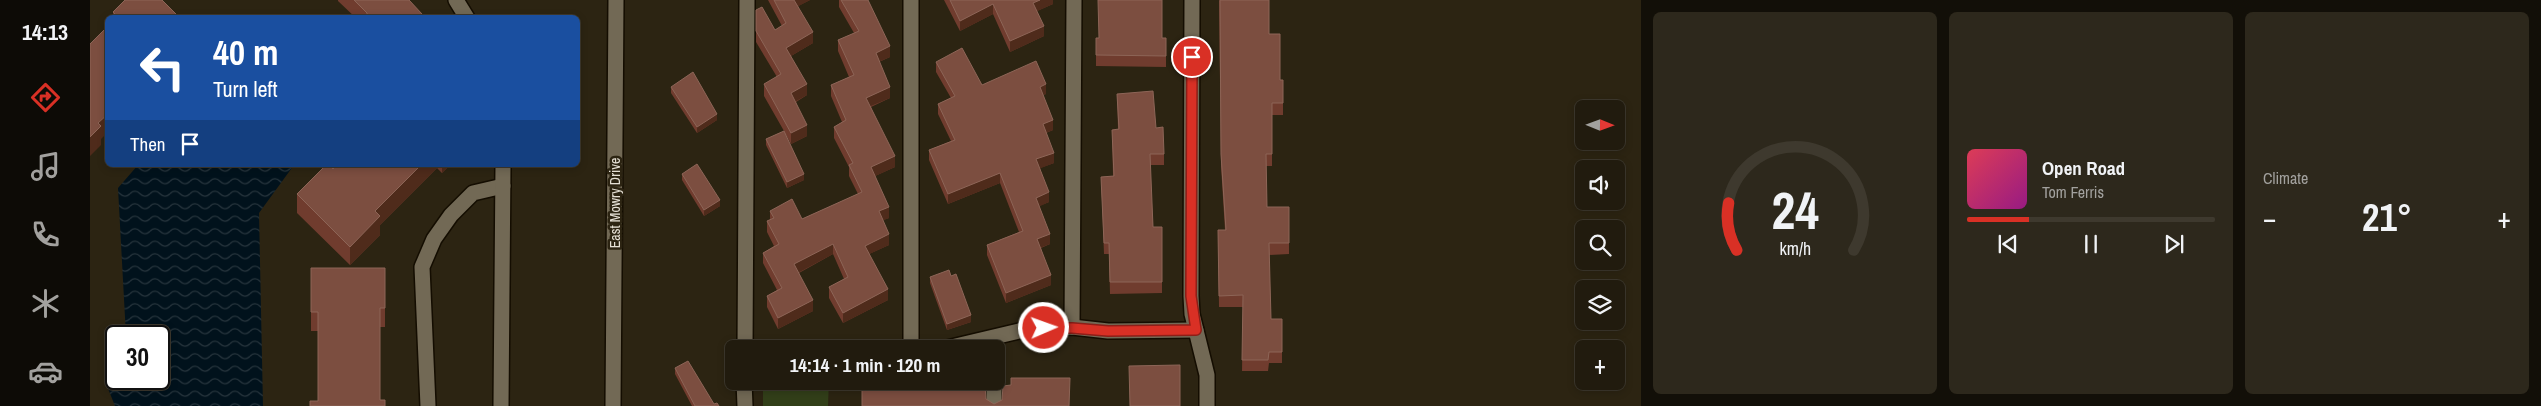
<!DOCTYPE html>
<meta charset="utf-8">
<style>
:root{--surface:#211b0e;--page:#2d281c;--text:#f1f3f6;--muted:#a2a19e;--line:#3e392e;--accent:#d93025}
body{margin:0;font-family:"Archivo Narrow",sans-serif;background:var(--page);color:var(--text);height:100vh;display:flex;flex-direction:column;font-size:19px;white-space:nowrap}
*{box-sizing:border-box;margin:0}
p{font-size:16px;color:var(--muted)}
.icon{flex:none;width:28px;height:28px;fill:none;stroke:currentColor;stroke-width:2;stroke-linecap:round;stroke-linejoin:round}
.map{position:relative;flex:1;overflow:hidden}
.details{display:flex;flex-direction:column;gap:12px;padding:12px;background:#120f08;width:900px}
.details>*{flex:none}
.top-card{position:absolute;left:15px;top:15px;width:475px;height:152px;border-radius:8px;box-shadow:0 2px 8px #0003,0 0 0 1px var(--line);background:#1a4fa0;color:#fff;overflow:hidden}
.needle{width:32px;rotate:91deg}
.fabs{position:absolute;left:1485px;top:100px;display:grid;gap:10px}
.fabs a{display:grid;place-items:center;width:50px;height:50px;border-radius:8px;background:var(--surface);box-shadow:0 2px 8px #0003,0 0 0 1px var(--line);font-size:25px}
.speed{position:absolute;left:15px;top:325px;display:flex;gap:10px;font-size:25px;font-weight:700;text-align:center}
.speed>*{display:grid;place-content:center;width:65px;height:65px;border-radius:50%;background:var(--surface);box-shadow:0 2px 8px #0003,0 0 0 1px var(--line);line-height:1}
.speed .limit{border:2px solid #111;border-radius:8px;background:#fff;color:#111}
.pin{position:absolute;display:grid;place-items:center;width:42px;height:42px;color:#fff;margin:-21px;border:2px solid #fff;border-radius:50%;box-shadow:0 1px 5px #0007}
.me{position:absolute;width:55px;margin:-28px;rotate:88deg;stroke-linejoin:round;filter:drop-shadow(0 0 4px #0008)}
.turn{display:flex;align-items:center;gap:18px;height:105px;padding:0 25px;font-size:22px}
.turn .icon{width:65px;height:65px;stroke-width:2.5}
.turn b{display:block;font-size:35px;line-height:42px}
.then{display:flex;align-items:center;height:48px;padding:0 25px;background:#0003;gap:10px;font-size:19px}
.big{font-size:38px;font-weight:700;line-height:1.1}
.details .widget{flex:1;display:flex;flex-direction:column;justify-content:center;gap:8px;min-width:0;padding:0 18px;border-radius:8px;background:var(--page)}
.details .dial{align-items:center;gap:0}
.dial svg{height:130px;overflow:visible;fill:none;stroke:var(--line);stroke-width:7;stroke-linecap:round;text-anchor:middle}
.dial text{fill:var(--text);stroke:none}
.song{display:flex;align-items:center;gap:15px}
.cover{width:60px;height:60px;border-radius:8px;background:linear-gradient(135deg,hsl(350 70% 55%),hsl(310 70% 35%))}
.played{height:5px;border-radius:2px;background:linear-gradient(90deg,var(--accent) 25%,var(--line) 25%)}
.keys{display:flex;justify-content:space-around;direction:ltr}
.heat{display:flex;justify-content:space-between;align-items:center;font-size:28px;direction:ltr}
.details .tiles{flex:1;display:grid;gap:12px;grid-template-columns:repeat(3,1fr)}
.trip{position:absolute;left:635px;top:340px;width:280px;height:50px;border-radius:8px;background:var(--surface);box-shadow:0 2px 8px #0003,0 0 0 1px var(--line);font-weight:700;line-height:50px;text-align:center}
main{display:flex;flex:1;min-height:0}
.tab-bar{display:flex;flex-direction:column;width:90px;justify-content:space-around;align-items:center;background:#0d0b06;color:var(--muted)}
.tab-bar .icon{width:35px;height:35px}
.tab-bar .on{color:var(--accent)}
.tab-bar b{font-size:22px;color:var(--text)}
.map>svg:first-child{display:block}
</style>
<main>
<nav class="tab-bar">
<b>14:13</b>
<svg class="icon on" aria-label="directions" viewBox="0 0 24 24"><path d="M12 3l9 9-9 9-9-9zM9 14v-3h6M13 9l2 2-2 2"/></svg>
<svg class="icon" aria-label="music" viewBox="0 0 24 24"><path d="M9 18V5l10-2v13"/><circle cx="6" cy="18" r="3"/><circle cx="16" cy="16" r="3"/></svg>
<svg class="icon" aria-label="phone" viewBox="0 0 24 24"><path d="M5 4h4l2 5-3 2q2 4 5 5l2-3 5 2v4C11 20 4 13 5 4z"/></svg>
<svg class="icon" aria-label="climate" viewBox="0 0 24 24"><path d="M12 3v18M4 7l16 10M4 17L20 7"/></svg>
<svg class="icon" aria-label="car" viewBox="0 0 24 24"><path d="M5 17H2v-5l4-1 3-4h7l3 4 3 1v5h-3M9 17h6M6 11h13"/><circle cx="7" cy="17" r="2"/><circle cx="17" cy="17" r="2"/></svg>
</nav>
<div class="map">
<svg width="1551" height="406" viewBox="0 0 1551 406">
<defs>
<pattern id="water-waves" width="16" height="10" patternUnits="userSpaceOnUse" patternTransform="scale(1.25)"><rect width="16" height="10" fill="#01121c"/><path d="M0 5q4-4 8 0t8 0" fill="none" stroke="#26343c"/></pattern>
</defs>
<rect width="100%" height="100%" fill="#2c2412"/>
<polygon fill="#323f19" points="673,381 739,381 738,406 673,406"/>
<polygon fill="url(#water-waves)" points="48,165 204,165 169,213 173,406 25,406 17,386 26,364 26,379 69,379 69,336 36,336 28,188"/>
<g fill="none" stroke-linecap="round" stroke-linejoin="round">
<g stroke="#140d01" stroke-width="18">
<g id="street">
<polyline points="366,0 377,18"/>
<polyline points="1102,0 1101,296 1102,314 1117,375 1117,406"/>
<polyline points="982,327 984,0"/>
<polyline points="655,349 657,0"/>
<polyline points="821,349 821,0"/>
<polyline points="853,349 929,331 955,328 982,327 1018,331 1106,330"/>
<polyline points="654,381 655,406"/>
<polyline points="338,406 332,267 344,239 361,215 383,193 413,186"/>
<polyline points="411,406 413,165"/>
<polyline points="904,406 904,381"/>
</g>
</g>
<g stroke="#140d01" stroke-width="18">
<polyline id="secondary" points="523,406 526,0"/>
</g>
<use href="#street" stroke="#726955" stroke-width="15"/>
<use href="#secondary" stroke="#726955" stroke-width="15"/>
</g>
<g fill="#703c2e">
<polygon points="248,0 319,0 332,18 266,18 248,1"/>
<polygon points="678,0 720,0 708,6 723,43 701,56 717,95 706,102 717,136 701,144 695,133 714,180 697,188 676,145 676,139 694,131 674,96 674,84 687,77 666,42 666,10 685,30 692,26"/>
<polygon points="749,0 778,0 800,57 789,62 800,98 781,107 805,167 785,176 799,218 793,220 799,245 779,254 798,300 753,323 739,298 739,287 754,279 743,254 709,273 723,311 688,329 677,307 677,296 687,290 673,263 673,253 684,246 677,232 677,221 680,220 680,211 712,219 768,194 759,176 759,167 744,138 744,127 752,122 741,96 741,85 759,77 748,51 748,40 764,33 749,7"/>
<polygon points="854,0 963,0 963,4 947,11 954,36 920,52 903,14 870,31"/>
<polygon points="1129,0 1179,34 1190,80 1193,80 1193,115 1182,115 1182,166 1176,166 1177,207 1199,207 1199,254 1179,255 1181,319 1192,319 1192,363 1179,363 1178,371 1152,371 1153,307 1129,307 1128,230 1135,230 1131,166"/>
<polygon points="23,12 90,18 23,18"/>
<polygon points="1006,38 1076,38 1076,67 1006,66"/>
<polygon points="846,62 892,85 956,94 953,95 963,130 956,133 964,163 950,168 959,202 949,206 960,244 951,248 961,285 916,303 897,255 897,245 929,232 910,183 858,204 839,160 839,150 861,141 848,114 848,104 861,98 846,72"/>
<polygon points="581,87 627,120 607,133 581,93"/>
<polygon points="1027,94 1066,128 1074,154 1074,165 1060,165 1063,227 1072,227 1072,293 1020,294 1019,254 1014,254 1011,177 1023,176 1022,130 1028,129"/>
<polygon points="247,165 360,165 352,173 347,168 290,225 290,235 260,265 207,213 207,194 243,169"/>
<polygon points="592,174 630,206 614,216 592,180"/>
<polygon points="221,268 295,268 295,327 290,327 228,401 228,331 221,331"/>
<polygon points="840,277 881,322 857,330 840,283"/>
<polygon points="585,368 624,404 629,406 602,406 585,374"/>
</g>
<g fill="#4f2b1b">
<polygon points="703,0 720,0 703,9"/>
<polygon points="950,0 963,0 963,4 943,13 943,3"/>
<polygon points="903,4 903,14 870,31 870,21"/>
<polygon points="954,26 954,36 920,52 920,41"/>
<polygon points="723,32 723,43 696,59 696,48"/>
<polygon points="800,46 800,57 786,63 786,53"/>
<polygon points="717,84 717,95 701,104 701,93"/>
<polygon points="956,84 956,94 950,97 950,87"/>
<polygon points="800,87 800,98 776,108 776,98"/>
<polygon points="18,114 18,132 11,139 11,145 0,156 0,137 8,123"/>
<polygon points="627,114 627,120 607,133 607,127"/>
<polygon points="963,120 963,130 953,134 953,124"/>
<polygon points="717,125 717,136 701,144 701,133"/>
<polygon points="964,153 964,163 946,170 946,159"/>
<polygon points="805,156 805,167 781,178 781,167"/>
<polygon points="331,165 347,165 347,168 290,225 290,235 260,265 260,247 285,211"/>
<polygon points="352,165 360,165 352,173"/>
<polygon points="910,173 910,183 858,204 858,194"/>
<polygon points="714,174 714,180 697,188 697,182"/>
<polygon points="959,192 959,202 946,208 946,198"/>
<polygon points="630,200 630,206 614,216 614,210"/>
<polygon points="799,207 799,218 789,222 789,211"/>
<polygon points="799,234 799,245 775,256 775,246"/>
<polygon points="960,234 960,244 947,249 947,239"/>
<polygon points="743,244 743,254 704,275 704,264"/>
<polygon points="961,275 961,285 916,303 916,293"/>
<polygon points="798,289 798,300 753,323 753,313"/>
<polygon points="723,300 723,311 688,329 688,318"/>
<polygon points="881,315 881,322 857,330 857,324"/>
</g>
<g fill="#7c4e40" stroke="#8d6557">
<polygon points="35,0 72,0 90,18 26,18 27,16 23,12"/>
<polygon points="264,0 319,0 332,14 329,18 277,18 277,13"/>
<polygon points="684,0 704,0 723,32 696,48 717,84 701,93 717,125 701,133 674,84 691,74 666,31 666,10 672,7 685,30 696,23"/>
<polygon points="751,0 778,0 800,46 786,53 800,87 776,98 805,156 781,167 799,207 789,211 799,234 775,246 798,289 753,313 739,287 758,277 743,244 704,264 723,300 688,318 677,296 692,288 673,253 689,244 677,221 684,218 680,211 702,199 712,219 772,192 759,165 763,163 744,127 756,120 741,85 764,75 748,40 769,31"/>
<polygon points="860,0 950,0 943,3 954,26 920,41 903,4 870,21"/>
<polygon points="1008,0 1072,0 1072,38 1076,38 1076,56 1006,55 1006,38 1009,38"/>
<polygon points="1130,0 1179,0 1179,34 1190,34 1190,80 1193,80 1193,103 1182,103 1182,154 1176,154 1177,207 1199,207 1199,243 1179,243 1181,319 1192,319 1192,352 1179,352 1178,360 1152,360 1153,295 1129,296 1128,230 1136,230 1131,154"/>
<polygon points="18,26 18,114 8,123 11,126 0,137 0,44"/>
<polygon points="872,48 892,85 946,61 956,84 950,87 963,120 953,124 964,153 946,159 959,192 946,198 960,234 947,239 961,275 916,293 897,245 933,231 910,173 858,194 839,150 865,140 848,104 865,96 846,62"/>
<polygon points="603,72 627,114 607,127 581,87"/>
<polygon points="1063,91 1066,128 1073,127 1074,154 1060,154 1063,227 1072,227 1072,282 1020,282 1019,243 1014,243 1011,177 1024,176 1022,130 1029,129 1027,94"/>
<polygon points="694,131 714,174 697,182 676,139"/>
<polygon points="607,164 630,200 614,210 592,174"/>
<polygon points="236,165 239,165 243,169 247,165 331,165 285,211 290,216 260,247 207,194"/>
<polygon points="221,268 295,268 295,308 290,308 290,400 295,400 295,406 220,406 220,401 228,401 228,312 221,312"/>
<polygon points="859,270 861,276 866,274 881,315 857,324 840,277"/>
<polygon points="598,361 624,404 627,403 629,406 605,406 585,368"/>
<polygon points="1090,365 1090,406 1040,406 1039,366"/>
<polygon points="921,378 980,378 979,406 772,406 772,381 877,381 877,387 895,386 896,399 904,404 912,400 913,386 921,385"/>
</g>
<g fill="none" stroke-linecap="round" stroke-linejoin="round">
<g stroke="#8d1f18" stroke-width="12">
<polyline id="route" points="954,328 982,328 1018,331 1106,330 1101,296 1102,57"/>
</g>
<use href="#route" stroke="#d93025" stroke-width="9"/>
</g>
<g text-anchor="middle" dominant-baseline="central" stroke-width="5" stroke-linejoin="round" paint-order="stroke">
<g font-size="14" fill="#e5e0d5" stroke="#2c2412">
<text transform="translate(525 203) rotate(-90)">East Mowry Drive</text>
</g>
</g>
</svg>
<div class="fabs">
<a><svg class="needle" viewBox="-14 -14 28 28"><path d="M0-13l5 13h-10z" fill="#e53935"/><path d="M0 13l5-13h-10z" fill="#a2a19e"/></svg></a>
<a><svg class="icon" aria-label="sound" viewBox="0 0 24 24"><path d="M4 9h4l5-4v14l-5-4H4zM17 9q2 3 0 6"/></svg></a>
<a><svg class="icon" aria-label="search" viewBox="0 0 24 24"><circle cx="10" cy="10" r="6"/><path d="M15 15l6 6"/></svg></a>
<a><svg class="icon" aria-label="layers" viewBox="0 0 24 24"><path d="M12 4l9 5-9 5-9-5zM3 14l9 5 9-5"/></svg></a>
<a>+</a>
</div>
<div class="speed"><div class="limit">30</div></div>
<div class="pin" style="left:1102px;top:57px;background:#d93025"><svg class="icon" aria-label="arrive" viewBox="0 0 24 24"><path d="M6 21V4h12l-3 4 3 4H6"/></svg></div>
<svg class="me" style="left:954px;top:328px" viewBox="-20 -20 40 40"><circle r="17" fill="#d93025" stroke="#fff" stroke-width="3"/><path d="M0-11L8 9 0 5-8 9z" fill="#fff"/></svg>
<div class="trip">14:14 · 1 min · 120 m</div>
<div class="top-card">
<div class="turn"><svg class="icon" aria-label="left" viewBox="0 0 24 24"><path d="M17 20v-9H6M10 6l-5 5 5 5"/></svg><div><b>40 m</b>Turn left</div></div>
<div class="then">Then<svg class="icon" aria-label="arrive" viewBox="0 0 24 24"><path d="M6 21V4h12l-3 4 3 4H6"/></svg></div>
</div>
</div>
<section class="details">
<div class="tiles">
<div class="widget dial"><svg viewBox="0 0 100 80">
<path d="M14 69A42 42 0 1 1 86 69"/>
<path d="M14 69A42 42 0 0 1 9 40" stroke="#d93025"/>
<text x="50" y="56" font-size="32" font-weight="700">24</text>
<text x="50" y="72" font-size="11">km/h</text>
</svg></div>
<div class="widget">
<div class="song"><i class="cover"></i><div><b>Open Road</b><p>Tom Ferris</p></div></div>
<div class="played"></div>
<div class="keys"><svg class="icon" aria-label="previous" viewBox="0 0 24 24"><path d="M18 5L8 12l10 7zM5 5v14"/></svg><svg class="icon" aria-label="pause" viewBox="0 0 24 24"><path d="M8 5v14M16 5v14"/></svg><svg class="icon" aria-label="next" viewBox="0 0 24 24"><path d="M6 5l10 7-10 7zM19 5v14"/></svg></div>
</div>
<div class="widget"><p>Climate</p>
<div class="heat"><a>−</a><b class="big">21°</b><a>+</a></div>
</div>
</div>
</section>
</main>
